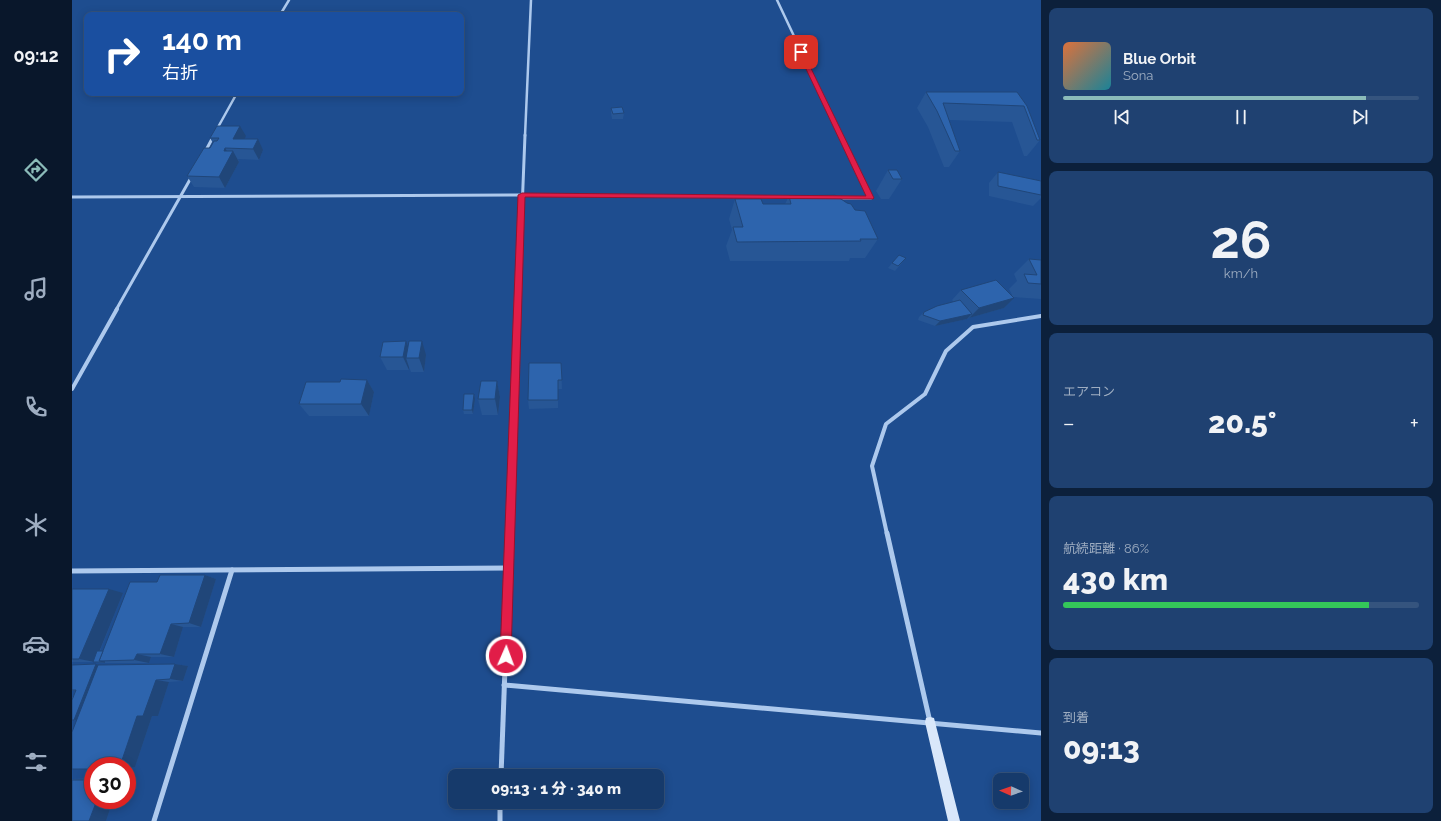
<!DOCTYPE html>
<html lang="ja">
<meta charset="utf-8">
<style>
:root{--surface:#163a6b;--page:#1f4171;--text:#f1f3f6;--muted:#9eadc1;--line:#35547e;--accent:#8bbbb9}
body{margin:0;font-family:Raleway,"Noto Sans JP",sans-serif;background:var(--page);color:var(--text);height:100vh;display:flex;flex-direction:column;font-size:15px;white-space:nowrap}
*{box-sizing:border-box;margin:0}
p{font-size:13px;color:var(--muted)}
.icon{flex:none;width:22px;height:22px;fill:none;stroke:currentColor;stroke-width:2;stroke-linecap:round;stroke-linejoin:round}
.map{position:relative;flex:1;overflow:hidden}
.drawer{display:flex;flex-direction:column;gap:8px;padding:8px;background:#0c203b;width:400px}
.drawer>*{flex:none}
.top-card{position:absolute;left:12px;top:12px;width:380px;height:84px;border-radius:8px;box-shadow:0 2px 10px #0003,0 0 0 1px var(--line);background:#1a4fa0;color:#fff;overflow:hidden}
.needle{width:26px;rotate:272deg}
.controls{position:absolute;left:921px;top:773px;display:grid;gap:8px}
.controls a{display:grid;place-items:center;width:36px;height:36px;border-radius:8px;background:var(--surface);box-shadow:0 2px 10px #0003,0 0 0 1px var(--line);font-size:20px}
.speed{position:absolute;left:12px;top:757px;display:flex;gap:8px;font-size:20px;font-weight:700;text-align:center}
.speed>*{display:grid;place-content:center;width:52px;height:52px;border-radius:50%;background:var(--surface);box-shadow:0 2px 10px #0003,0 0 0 1px var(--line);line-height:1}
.speed .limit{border:6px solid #d22;background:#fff;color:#111}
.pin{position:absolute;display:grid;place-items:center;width:34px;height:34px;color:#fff;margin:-17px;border-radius:8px;box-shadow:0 2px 6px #0006}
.me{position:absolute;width:44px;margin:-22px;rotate:2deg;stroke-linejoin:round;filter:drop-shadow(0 0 3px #0008)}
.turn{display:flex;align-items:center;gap:14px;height:84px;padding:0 12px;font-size:18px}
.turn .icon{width:52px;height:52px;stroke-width:2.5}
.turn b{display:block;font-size:28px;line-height:34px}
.big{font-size:30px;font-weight:800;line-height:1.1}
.drawer .widget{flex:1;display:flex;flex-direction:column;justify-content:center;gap:6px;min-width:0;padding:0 14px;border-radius:8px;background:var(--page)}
.drawer .dial{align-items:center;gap:0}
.dial b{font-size:52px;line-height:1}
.song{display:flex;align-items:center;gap:12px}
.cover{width:48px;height:48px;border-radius:6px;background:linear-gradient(135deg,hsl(20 70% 55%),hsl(190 70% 35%))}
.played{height:4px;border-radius:2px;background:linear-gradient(90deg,var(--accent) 85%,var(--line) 85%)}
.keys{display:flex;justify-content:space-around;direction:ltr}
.heat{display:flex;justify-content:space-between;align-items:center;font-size:22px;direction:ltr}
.charge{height:6px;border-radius:3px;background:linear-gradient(90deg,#34c759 86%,var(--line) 0)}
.trip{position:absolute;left:376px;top:769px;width:216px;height:40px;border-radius:8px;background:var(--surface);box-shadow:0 2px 10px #0003,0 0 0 1px var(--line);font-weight:800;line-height:40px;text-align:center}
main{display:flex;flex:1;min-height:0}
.dock{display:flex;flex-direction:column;width:72px;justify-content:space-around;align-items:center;background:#09172b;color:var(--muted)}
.dock .icon{width:28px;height:28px}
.dock .current{color:var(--accent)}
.dock b{font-size:18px;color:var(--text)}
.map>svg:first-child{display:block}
</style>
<main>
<nav class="dock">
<b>09:12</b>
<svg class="icon current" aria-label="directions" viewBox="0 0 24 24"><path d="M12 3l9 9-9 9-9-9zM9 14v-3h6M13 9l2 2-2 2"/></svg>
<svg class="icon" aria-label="music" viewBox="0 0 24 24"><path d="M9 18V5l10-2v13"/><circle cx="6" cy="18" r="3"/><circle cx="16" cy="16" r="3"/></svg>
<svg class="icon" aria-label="phone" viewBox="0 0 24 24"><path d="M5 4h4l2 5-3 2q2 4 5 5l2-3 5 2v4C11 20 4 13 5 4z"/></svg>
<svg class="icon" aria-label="climate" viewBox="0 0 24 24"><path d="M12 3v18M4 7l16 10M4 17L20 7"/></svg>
<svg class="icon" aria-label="car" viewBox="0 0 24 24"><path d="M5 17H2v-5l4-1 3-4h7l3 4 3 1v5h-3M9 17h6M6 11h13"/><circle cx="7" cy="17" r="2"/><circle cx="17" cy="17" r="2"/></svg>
<svg class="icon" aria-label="filters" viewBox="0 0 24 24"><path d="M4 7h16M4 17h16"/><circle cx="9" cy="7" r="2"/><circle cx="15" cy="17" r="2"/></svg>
</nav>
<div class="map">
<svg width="969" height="821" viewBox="0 0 969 821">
<rect width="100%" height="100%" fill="#1e4d8f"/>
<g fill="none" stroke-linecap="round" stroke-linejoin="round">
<g stroke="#adc9ed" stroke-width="2.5">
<polyline points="705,0 769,136"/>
<polyline points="208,15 217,0"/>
<polyline points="145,129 165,93"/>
<polyline points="453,136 459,0"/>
</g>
<g stroke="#adc9ed" stroke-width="3">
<polyline points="133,152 141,137"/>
<polyline points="0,197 450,195 722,197"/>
<polyline points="760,198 799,198 768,135"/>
<polyline points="44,310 120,176"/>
<polyline points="446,310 453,135"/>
</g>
<g stroke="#adc9ed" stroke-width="4">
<polyline points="0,389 45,309"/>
<polyline points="438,534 446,309"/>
<polyline points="815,534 800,466 814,424 853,394 874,351 901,327 969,316"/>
</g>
<g stroke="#adc9ed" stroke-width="5">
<polyline points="815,533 858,722"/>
<polyline points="0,571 437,568"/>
<polyline points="432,685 969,733"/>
<polyline points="429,776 438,533"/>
<polyline points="428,802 428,821"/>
<polyline points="82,821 160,570"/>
</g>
<polygon fill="#d9e7fa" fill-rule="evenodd" points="858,717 862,718 863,722 888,821 876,821 853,722 854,718"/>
</g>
<g fill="#275695">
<polygon points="854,92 955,106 968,140 955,156 952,156 940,122 877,120 888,151 877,167 872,167 856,127 845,108"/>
<polygon points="539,108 552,113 551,119 540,119 539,113"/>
<polygon points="174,136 172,139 191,150 187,160 166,159 167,162 153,188 122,187 115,176 138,148 141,143 138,138"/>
<polygon points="816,170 830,179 817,199 809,199 804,191"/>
<polygon points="926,172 969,181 969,198 961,206 917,196 917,183"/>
<polygon points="717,196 783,210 806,239 793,258 778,258 777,261 658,261 654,246 660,230 657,219 663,199 691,204 713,204"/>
<polygon points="834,258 823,271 816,268 820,263"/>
<polygon points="957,259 969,260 969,299 942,297 932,308 897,318 895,319 863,326 846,320 847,317 852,312 882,302 880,300 889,290 940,295 937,289 945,281 942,274"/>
<polygon points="336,346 354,355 352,372 339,372 337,367 337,370 315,370 308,357"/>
<polygon points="489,363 490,389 486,389 486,408 457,409 456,400"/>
<polygon points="295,380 302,392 297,416 237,416 227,404 268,382"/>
<polygon points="425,381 428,397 426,415 410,415 406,399"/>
<polygon points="402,394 403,399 401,414 392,414 391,410"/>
<polygon points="133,575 144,579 129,627 111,627 102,657 79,657 77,663 28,663 21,662 0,662 0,589 51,593 28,651 31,651 85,582"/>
<polygon points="24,664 28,665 103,664 116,666 111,681 97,682 86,716 80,716 63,767 55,768 55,766 5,720 0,720 0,697 1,697 3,691 0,691 0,665"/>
<polygon points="21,778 21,800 41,800 34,821 0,821 0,779"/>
</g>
<g fill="#204679">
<polygon points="168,126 174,136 168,148 161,139"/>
<polygon points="186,139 191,150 187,160 181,149"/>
<polygon points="153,148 158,156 161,151 167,162 153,188 147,177 152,151"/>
<polygon points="942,298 932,308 897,318 907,308"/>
<polygon points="900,314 895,319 863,326 868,321"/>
<polygon points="334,341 339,355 334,358 337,367 337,370 331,357"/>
<polygon points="350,341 354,355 352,372 347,358"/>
<polygon points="295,380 302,392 297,416 289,404"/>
<polygon points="425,381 428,397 426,415 423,399"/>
<polygon points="402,394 403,399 401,414 400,410"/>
<polygon points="133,575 144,579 129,627 117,623"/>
<polygon points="37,589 51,593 23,662 7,659"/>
<polygon points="99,624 111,627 102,657 88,654"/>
<polygon points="65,654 79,657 77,663 62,660"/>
<polygon points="24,664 39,667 19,720 2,720"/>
<polygon points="103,664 116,666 111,681 98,679"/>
<polygon points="84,680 97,682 86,716 80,716 63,767 55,768 55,766 48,766 65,716"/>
<polygon points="25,800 41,800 34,821 17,821"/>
</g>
<g fill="#2d64ad" stroke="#204679">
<polygon points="854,92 945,92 955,106 968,140 965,140 952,106 871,103 888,151 883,151 865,111"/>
<polygon points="550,107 552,113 541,114 539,108"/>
<polygon points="145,126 168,126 161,139 186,139 181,149 153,148 152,151 161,151 147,177 115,176 132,148 138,148 142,141 145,141 147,138 138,138"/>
<polygon points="816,170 825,170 830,179 821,179"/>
<polygon points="926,172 969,181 969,195 926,186"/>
<polygon points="763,195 775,203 779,204 783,210 793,211 806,239 788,239 789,241 665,242 661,227 671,227 663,199 689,199 691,204 719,204 717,196"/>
<polygon points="827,255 834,258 826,266 820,263"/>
<polygon points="957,259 969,260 969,284 956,283 952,274 965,275"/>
<polygon points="924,280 942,298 907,308 889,290"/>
<polygon points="888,300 900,314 868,321 851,315 852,312 865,306"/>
<polygon points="334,341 331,357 308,357 311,342"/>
<polygon points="337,341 350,341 347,358 334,358"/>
<polygon points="457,363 489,363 490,380 486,380 486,400 456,400"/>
<polygon points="269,379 295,380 289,404 227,404 234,382 268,382"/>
<polygon points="409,381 425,381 423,399 406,399"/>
<polygon points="392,394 402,394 400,410 391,410"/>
<polygon points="88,575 133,575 117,623 99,624 88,654 65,654 62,660 27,661 58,582 85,582"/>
<polygon points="0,589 37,589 7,659 0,659"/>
<polygon points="25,651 31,651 27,661 33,662 21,662"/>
<polygon points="24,664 2,720 0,720 0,700 4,690 0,690 0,665"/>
<polygon points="103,664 98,679 84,680 71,716 65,716 48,766 21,766 21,769 0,769 0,732 26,665"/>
<polygon points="0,780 21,780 21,800 25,800 17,821 0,821"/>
</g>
<polygon fill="#e11d48" stroke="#92132f" points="729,50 731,52 802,198 801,199 453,197 439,656 438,660 434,661 429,660 428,656 446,195 450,193 794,196 726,52"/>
</svg>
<div class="controls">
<a><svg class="needle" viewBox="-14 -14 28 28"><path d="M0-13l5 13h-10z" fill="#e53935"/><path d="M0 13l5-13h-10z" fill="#9eadc1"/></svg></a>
</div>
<div class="speed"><div class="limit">30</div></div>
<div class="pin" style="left:729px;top:52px;background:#d93025"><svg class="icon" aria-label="arrive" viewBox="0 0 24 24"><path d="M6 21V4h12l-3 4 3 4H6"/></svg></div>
<svg class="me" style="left:434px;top:656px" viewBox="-20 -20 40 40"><circle r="17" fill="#e11d48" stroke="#fff" stroke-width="3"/><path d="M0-11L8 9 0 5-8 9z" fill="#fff"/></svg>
<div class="trip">09:13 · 1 分 · 340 m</div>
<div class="top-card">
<div class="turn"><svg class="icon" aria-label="right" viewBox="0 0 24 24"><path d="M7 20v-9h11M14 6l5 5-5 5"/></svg><div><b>140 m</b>右折</div></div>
</div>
</div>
<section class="drawer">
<div class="widget">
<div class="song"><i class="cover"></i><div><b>Blue Orbit</b><p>Sona</p></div></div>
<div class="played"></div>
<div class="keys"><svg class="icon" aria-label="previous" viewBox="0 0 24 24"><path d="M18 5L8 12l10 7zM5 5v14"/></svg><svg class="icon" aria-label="pause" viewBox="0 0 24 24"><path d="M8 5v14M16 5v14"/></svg><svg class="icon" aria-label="next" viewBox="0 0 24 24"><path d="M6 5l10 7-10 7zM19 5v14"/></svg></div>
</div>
<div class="widget dial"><b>26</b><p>km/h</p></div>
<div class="widget"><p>エアコン</p>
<div class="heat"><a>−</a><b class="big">20.5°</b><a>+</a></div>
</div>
<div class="widget"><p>航続距離 · 86%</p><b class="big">430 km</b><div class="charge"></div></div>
<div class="widget"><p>到着</p><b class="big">09:13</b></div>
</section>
</main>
